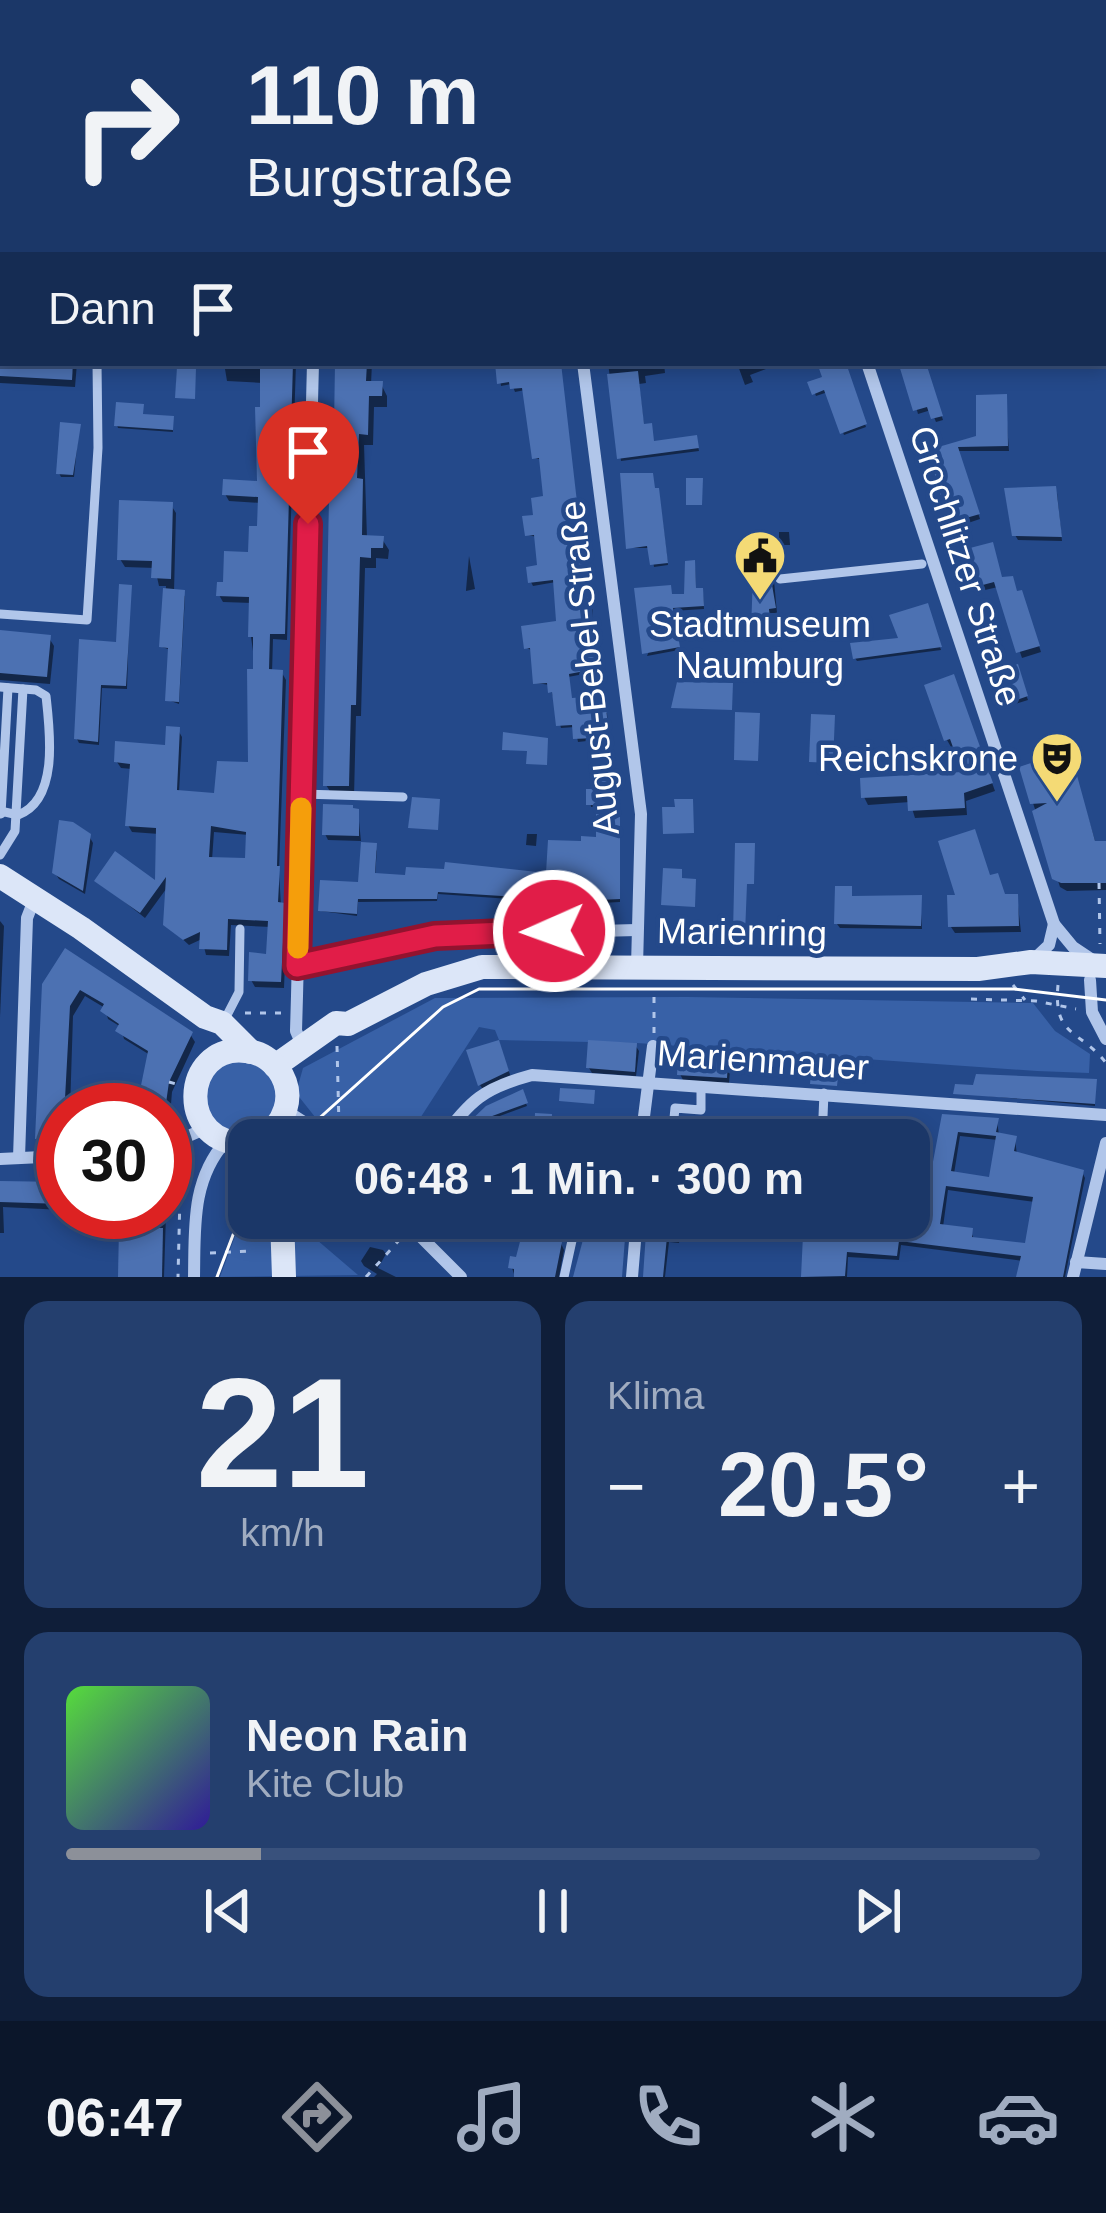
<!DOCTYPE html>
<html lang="de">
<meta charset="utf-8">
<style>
:root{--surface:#1b3768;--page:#243f6e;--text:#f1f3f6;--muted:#a0acc0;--line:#39517c;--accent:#8c9099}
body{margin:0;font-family:Helvetica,sans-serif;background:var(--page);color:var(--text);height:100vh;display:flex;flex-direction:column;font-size:45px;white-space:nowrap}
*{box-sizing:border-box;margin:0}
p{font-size:39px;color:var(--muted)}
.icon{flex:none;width:66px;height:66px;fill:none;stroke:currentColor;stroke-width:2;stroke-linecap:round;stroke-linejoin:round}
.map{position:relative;height:1277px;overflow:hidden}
.details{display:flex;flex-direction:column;gap:24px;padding:24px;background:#0f1e39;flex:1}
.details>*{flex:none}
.hud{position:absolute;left:0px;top:0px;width:1107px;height:366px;box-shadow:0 6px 18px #0003,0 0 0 3px var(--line);background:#1b3768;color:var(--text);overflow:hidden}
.speed{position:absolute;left:36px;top:1083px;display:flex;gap:24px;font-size:60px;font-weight:700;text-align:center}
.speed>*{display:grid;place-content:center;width:156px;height:156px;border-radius:50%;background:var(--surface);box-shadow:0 6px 18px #0003,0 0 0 3px var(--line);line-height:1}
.speed .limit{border:18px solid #d22;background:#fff;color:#111}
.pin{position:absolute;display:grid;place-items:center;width:102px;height:102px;color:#fff;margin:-123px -51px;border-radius:50% 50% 50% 0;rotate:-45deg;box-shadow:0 0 12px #0007}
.pin .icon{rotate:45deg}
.me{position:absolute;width:132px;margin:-66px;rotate:268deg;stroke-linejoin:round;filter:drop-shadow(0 0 9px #0008)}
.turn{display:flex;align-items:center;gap:42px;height:252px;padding:0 48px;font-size:54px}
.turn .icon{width:156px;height:156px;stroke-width:2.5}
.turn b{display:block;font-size:84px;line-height:102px}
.then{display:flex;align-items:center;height:114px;padding:0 48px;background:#0003;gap:24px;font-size:45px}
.big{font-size:90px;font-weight:800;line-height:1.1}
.details .tile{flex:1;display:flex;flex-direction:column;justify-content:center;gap:18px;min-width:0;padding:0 42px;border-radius:24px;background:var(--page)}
.details .dial{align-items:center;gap:0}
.dial b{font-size:156px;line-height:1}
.song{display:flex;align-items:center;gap:36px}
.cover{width:144px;height:144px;border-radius:18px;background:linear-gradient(135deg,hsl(110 70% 55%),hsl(250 70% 35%))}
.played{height:12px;border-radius:6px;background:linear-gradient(90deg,var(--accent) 20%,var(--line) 20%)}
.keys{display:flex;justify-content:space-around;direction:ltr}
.heat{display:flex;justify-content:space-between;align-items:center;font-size:66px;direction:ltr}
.details .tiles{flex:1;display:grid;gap:24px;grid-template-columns:1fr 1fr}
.tile:last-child{grid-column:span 2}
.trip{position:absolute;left:228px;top:1119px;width:702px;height:120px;border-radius:24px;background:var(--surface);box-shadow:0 6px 18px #0003,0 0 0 3px var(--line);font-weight:800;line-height:120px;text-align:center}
.menu{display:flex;height:192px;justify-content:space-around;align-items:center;background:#0b162a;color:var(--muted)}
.menu .icon{width:84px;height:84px}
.menu .current{color:var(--accent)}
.menu b{font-size:54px;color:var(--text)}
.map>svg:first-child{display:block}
</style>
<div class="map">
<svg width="1106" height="1277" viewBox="0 0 1106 1277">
<rect width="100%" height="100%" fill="#24498a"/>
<g fill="#3861a7">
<polygon points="687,997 1033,1003 1055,1031 1090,1054 1089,1073 1037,1071 637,1043 499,1040 495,1030 479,1027 406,1140 302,1140 319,1122 296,1093 303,1068 435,998"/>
<circle cx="241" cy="1097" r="36"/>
<polygon points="249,1198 249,1218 310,1218 303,1228 358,1275 220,1277"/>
</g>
<g fill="#0007" fill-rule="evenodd">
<rect x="254" y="0" width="36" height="3"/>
<rect x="349" y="0" width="37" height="3"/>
<polygon points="591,0 593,3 540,3 540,2"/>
<polygon points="674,0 706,0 706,3 675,3"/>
<rect x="0" y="38" width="3" height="32"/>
<polygon points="1104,78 1106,78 1104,188"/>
<polygon points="0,337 3,363 77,363 75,387 0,383"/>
<path d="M224,363h72l-9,277 -14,-1 -1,34h10l4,7 -7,191 2,35 6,6 -3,76 -29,-1 -4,-7 18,-23 2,-30 -40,-2 -2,31 -23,-1 -4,-16 -13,6 -23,-21 3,-39 -24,33 -47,-37 60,4 1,-51 -27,-2 -4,-7 4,-56 -11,-1 -4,-6 51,-14 10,-18 4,7 -3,56 38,3 34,-31 5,-93 -5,-35 1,-34 -29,-1 -4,-7 32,-39 9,-26 1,-27 -32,-2 -4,-7 35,-10 3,-101 -36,-2zM214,832l35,3 -1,26 -36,-1z"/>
<polygon points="336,363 372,363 371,384 381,384 387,396 387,407 374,407 373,445 364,445 367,538 382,539 389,550 388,559 376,558 376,568 365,568 361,716 356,716 354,797 333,796 326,785 341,456"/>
<polygon points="498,363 560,363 587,592 593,595 591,646 598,649 600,671 568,677 571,701 607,713 608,729 596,730 596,740 578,742 575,727 561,728 550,685 536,683 533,651 527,648 559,624 556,582 533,586 531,582 540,568 537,537 528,535 547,499 542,460 535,458 525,390 515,392 512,384 501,386"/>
<polygon points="608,363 664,363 665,373 645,376 646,383 639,384 644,427 654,444 697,442 699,451 621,461"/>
<polygon points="737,363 782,363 750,375 753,382 745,385"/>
<polygon points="820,363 845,363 866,427 844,435 828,392 816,396 811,384 826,379"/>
<polygon points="904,363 925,363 943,420 936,422 931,410 918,414"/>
<polygon points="1005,397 1009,451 958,451 980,519 965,524 952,519 932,452 979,438"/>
<polygon points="142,407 143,417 172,419 173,432 118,428 117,425"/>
<polygon points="79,427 74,477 61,477 59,473"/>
<polygon points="654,491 659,494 668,565 654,567 651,548 629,548"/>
<polygon points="1057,493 1062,541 1018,540 1015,535"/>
<polygon points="171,505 176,513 174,592 185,596 179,704 168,700 171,650 162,647 166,586 159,586 155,568 125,567 120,559"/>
<polygon points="779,532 789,532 790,545 779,545"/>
<polygon points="771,548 777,613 770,613 772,633 757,635 754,630"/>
<polygon points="469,556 475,589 466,591 466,590"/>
<polygon points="695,567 696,591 703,594 704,609 672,611 679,650 647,656 672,597 687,597"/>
<polygon points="1002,580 1024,599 1041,652 1022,658 998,587 985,590 982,584"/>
<polygon points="130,588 127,689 102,688 99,745 79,743 77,739 118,646"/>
<polygon points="928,609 941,650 857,661 855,658 902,640"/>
<polygon points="0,633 49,638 54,646 50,684 0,680"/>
<polygon points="1016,667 1028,700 1005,707 993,675"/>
<polygon points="957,685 995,791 966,801 967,815 915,818 910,802 868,805 864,797 966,775 956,745 951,747 947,740"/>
<polygon points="1069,754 1096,844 1106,844 1106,890 1067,891 1060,887 1033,803"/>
<polygon points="589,792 620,822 620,902 583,904 438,894 437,901 358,902 357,916 321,911 361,886 377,849 375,876 549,876 599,840 599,807 591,807"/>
<polygon points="358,812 361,841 328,840 325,834"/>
<polygon points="527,834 537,834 536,846 526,845"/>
<polygon points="89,836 93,843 85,894 59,879 55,873"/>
<polygon points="990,879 1005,897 1017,897 1021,932 955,933 951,927"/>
<polygon points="850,889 853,899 920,898 922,929 840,928 837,924"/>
<polygon points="0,921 4,926 0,1017"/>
<polygon points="66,952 190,1034 195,1042 172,1092 168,1140 165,1140 165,1110 139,1110 150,1055 124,1039 121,1027 108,1019 105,1008 85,996 73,1016 70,1110 63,1110 63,1144 43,1146 38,1138"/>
<polygon points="498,1043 514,1085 488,1097 480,1085"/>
<polygon points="635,1045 639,1051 636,1076 592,1073 589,1068"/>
<polygon points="728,1052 731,1058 729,1083 683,1080 680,1074"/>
<polygon points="1095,1082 1095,1106 956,1093 975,1088"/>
<polygon points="522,1093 527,1106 470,1127 487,1108"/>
<polygon points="550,1117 551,1140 510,1140 510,1133 537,1134"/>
<path d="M944,1117l53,4 2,14 16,4 2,16 65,17 3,6 -20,99h-45l3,-16 -122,-16 -2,15 -51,-3 -1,20h-43l2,-37 -32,-4 -2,-18h67l-1,7 9,6 43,2 15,-6v-9h4v-35l23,3zM960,1136l38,4 -7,41 -37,-7zM948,1190l87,12 -8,45 -53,-7 -3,-9 -28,-4z"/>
<polygon points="785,1123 793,1124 799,1140 783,1140"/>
<polygon points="657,1124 663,1124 666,1130 665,1140 654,1140"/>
<polygon points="421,1127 432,1134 436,1140 413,1140"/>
<polygon points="465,1131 490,1132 493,1137 458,1140"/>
<polygon points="165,1175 172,1180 170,1215 166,1214 164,1277 121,1277 123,1212 119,1212 165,1212"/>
<polygon points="62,1180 63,1210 3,1207 4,1233 0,1233 0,1184 62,1185"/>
<polygon points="366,1218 384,1218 389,1223 393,1229 388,1240"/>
<polygon points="554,1218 631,1218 629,1225"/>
<polygon points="650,1218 659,1218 654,1226 659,1231 677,1227 680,1232 679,1243 669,1242 665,1277 646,1277"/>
<polygon points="558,1237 564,1250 559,1277 515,1277 512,1268"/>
<polygon points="370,1247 383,1250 386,1254 378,1268 396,1277 374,1277 377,1274 364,1266 361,1261"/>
</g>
<g fill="#4c71b2" fill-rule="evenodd">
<polygon points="0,363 73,363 72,380 0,376"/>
<path d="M260,363h33l-8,271h-15l-1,35 14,1 -6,196h3l-2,36 7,1 -4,79 -33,-1 1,-29 17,2 2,-33 -40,-2 -1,31 -28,-1 1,-17 -17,8 -20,-15 3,-48 -26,36 -46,-32 21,-30 40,29 1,-52 -31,-2 5,-62 -16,-2 1,-21 50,4 1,-19 14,1 -3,63 37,3 3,-32 31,1 -1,-93h6v-32h-5l1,-40 -33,-1 1,-14h6l1,-31 24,1 1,-26h8l1,-29 -36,-2 1,-16 34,2 -2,-74h5zM211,826l35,6 -1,26 -36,-1z"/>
<polygon points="335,363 367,363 366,381 383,381 382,396 369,396 368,435 359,434 357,478 363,479 362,535 384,536 383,548 371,548 371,558 360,557 356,705 351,705 349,786 323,786 330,452 338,452 338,426 334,426"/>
<polygon points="495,363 561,363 587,589 592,588 591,643 598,642 600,668 569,674 572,698 600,696 601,707 606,707 608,727 596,727 596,738 573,739 572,725 556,726 552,692 548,693 547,683 533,684 530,648 524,649 521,626 556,621 553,580 528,583 526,567 537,565 534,535 525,536 522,516 533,515 531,498 543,496 539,458 532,459 522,388 510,389 509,382 497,384"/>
<polygon points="817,363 846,363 867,424 840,434 824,390 812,395 807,382 822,377"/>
<polygon points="926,363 943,416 931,419 927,407 913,411 899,365"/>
<polygon points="177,367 196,368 195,399 175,398"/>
<polygon points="638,371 644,424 652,423 654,441 697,435 699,448 617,459 607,374"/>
<polygon points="1007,394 1008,446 958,447 980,514 959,520 958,516 952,518 946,515 928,450 976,436 976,395"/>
<polygon points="116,402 144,404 143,414 174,416 173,430 114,426"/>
<polygon points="60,422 81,424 73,475 56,474"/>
<polygon points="620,473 653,473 655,488 659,488 668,563 650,565 647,546 626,549"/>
<polygon points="686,478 703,478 702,505 686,505"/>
<polygon points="1056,486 1062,537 1012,536 1004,488"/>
<polygon points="119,500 173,502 171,579 151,578 152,561 117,560"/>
<polygon points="993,542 1002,577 1013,576 1017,591 1022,590 1040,646 1016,653 994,582 979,586 970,548"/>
<polygon points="754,545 773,545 771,579 776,608 769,609 771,629 751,631"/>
<polygon points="695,560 696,588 703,588 704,606 673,608 680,647 642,654 634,588 671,585 672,594 684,594 685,561"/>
<polygon points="119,584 132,585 126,686 101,685 98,742 74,739 79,639 116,642"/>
<polygon points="163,588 185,590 179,702 165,701 168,648 159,647"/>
<polygon points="928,603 942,647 853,659 850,643 898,638 889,615"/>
<polygon points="0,630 51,635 47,677 0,673"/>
<polygon points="1018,664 1028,696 1000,706 989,673"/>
<polygon points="954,674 993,783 964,793 965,808 908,811 907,796 861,798 860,778 962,772 950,739 944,741 924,685"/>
<polygon points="677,682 733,683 732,710 671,708"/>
<polygon points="735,712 760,713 758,761 734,760"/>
<polygon points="811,714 835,715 833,763 809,762"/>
<polygon points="503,732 548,738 547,765 526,764 527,751 502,750"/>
<polygon points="1070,750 1095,841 1106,841 1106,883 1061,883 1052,879 1032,811 1047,803 1030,804 1019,767"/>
<polygon points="595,769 613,769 620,816 620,899 579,901 438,892 437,899 358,899 357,914 318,911 320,880 358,882 361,842 377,843 375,873 405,875 406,867 444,869 445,862 546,873 548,840 581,841 581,836 596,837 596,805 586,805 586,789 594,789"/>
<polygon points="412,797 440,799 438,830 408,828"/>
<polygon points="674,799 693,799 694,833 663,834 662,807 675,807"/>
<polygon points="323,804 353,805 353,808 359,809 359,836 322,835"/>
<polygon points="59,820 73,822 91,834 83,891 52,873"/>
<polygon points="975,829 990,875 998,873 1005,894 1018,894 1019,926 948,927 947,895 955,895 938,841"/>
<polygon points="735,843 755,843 754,884 747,884 745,934 733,933"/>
<polygon points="663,868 682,869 682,878 696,879 695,907 661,905"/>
<polygon points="835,886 852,886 852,896 922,895 921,926 834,924"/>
<polygon points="65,948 193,1032 169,1082 165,1110 136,1110 148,1051 115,1031 119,1024 100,1011 104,1004 80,990 70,1006 63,1136 35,1139 42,984"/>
<polygon points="499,1040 509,1071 478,1086 466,1050"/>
<polygon points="588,1040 637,1043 635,1072 586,1068"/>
<polygon points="679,1045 729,1049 727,1078 677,1075"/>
<polygon points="813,1055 840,1058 837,1086 810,1084"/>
<polygon points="976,1074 1097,1079 1095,1104 953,1094 955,1084 973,1085"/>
<polygon points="560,1088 595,1090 594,1104 559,1101"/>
<polygon points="523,1089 528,1103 465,1126 486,1106"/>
<polygon points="535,1113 552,1114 551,1140 534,1140"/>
<path d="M942,1114l57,4 -3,14 21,4 -3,15 70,19 -21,107h-47l5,-21 -122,-15 -2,15 -50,-4 -2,24 -44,1 2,-42 -36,-4 3,-13h66v3l9,1 1,6 41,2v-8l22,2v-44l20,3zM958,1132l38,4 -7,41 -38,-6zM946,1186l87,11 -8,46 -53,-6 1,-9 -33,-4z"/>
<polygon points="0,1181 63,1182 63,1204 0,1202"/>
<polygon points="647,1218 660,1228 678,1224 677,1238 667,1237 663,1277 643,1277"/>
<polygon points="119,1227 163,1228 162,1277 118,1277"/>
<polygon points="523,1230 560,1234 559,1241 562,1242 555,1277 514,1277 514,1269 508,1268 510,1256 516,1257"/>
<polygon points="584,1236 625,1238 622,1277 573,1277"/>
</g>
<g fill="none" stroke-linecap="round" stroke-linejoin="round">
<g stroke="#b1c6ea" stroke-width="3" stroke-dasharray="6 9" stroke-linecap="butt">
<polyline points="718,0 719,3"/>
<polyline points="1099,883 1100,944"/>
<polyline points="1013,985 1025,1000"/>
<path d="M1058,985c-5,53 22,44 48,78"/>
<polyline points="971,999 1036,1001 1076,1009"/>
<polyline points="245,1013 283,1013"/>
<polyline points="654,1033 654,988"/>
<polyline points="337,1046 339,1126"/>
<polyline points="169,1082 176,1084"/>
<polyline points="175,1154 180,1195 178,1277"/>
<polyline points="210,1253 251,1251"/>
<polyline points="366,1277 402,1237"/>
</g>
<g stroke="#b1c6ea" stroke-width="9">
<polyline points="168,0 168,3"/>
<polyline points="528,0 528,3"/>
<polyline points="780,579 922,564"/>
<polyline points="0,614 87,620 98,448 97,363"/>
<path d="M0,687l36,3 10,6c4,36 13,104 -28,119l-18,-4"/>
<polyline points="302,794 403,797"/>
<polyline points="1,814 8,688"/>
<polyline points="0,855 15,831 23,689"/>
<polyline points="225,1019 239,992 240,929"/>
<polyline points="672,1138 675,1108 701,1110 701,1086"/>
<polyline points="822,1140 824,1093"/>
<polyline points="491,1218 575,1227"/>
<polyline points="661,1219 662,1218"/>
<polyline points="564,1277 575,1227 637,1230"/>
</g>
<g stroke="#b1c6ea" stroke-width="12">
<polyline points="318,0 318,3"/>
<polyline points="740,0 741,3"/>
<polyline points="1104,254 1106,254"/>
<polyline points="583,363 641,814 637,966"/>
<polyline points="867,363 1054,924 1073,947 1094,961"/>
<polyline points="1032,961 1049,945 1054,924"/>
<polyline points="297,966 445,935 637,930"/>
<polyline points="1090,980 1092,1012 1106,1039"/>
<polyline points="303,1047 296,1031 297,996 313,363"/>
<polyline points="285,1110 332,1140"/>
<path d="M441,1140c29,-40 43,-52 91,-65l574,40"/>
<polyline points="641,1140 653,1046"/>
<polyline points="165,1146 207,1128"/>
<polyline points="19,1158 27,918 34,900"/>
<polyline points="0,1159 63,1156"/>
<polyline points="402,1218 461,1277"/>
<polyline points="1076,1262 1106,1264"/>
<path d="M194,1277c1,-49 -3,-97 32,-136"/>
<polyline points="632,1277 637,1218"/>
<polyline points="1073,1277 1106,1143"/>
</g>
<g stroke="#dce6f8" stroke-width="24">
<polyline points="800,3 831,0"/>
<polyline points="0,96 3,96"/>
<polyline points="0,876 81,928 205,1017 222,1023 251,1052"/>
<polyline points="275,1066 336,1023 348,1024 426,984 482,967 978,969 1031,962 1106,966"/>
<path d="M249,1143c-74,5 -68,-100 -3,-92 13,1 24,8 32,18 19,26 7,57 -19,71"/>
<polyline points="282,1218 284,1277"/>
</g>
<g stroke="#fff" stroke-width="3">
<polyline points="295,1140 443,1007 479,989 1014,989 1106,1000"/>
<polyline points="217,1277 249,1193"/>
</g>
</g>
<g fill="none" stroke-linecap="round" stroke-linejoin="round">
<g stroke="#92132f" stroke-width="30">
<polyline id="route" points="308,524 297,966 435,936 554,931"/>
</g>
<use href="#route" stroke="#e11d48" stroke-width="21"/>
<polyline stroke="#f59e0b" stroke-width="21" points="298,948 301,808"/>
</g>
<defs>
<g id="civic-pin" transform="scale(2.7)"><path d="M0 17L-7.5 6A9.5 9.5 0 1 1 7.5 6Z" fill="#f4da75" stroke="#24498a"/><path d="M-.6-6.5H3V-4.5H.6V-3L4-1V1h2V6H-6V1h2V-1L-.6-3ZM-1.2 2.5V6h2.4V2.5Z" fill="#111"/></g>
<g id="theatre-pin" transform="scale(2.7)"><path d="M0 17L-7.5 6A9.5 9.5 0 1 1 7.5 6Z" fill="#f4da75" stroke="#24498a"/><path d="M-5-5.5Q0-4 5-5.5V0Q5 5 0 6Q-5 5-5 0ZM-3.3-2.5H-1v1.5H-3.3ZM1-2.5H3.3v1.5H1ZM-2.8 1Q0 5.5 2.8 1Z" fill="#111"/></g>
</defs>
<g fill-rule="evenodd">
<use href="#civic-pin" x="760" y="556"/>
<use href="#theatre-pin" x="1057" y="758"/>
</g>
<g text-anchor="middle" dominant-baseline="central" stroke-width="9" stroke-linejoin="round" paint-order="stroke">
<g font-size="36" fill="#fff" stroke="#24498a">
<text transform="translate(966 566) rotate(72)">Grochlitzer Straße</text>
<text transform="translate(589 668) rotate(-96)">August-Bebel-Straße</text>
<text transform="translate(742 932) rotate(1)">Marienring</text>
<text transform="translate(763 1060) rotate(4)">Marienmauer</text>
</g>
<g font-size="36" fill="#fff" stroke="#24498a">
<text x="760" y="624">Stadtmuseum<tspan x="760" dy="41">Naumburg</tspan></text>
<text x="1018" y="758" text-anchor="end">Reichskrone</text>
</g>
</g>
</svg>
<div class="speed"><div class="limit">30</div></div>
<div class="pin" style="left:308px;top:524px;background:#d93025"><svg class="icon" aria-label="arrive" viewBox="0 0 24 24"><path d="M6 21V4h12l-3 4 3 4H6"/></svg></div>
<svg class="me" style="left:554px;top:931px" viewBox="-20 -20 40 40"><circle r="17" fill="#e11d48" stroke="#fff" stroke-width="3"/><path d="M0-11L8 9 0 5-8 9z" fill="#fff"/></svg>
<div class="trip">06:48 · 1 Min. · 300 m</div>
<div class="hud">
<div class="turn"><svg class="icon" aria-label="right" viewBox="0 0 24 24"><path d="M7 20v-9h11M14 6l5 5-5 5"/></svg><div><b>110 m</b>Burgstraße</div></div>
<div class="then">Dann<svg class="icon" aria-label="arrive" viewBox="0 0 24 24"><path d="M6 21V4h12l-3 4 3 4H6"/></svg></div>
</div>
</div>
<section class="details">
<div class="tiles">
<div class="tile dial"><b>21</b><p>km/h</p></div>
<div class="tile"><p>Klima</p>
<div class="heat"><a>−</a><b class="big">20.5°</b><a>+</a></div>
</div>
<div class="tile">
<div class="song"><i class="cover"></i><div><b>Neon Rain</b><p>Kite Club</p></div></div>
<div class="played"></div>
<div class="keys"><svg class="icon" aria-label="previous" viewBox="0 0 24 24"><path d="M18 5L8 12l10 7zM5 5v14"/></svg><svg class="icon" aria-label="pause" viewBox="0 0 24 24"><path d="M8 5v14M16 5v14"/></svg><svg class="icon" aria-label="next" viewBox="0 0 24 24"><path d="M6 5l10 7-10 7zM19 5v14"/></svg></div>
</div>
</div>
</section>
<nav class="menu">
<b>06:47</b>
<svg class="icon current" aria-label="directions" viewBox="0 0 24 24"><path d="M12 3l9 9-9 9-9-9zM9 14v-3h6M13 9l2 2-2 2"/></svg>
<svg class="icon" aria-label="music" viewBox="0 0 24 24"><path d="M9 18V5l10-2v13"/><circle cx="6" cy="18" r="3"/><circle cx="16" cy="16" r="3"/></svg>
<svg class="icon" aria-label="phone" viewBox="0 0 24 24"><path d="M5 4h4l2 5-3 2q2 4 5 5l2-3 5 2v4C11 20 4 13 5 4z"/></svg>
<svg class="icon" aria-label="climate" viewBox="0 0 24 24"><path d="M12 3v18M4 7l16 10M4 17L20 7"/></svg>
<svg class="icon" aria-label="car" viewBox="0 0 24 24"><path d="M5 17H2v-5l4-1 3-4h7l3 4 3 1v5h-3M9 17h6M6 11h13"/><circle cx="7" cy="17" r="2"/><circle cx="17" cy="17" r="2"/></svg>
</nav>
